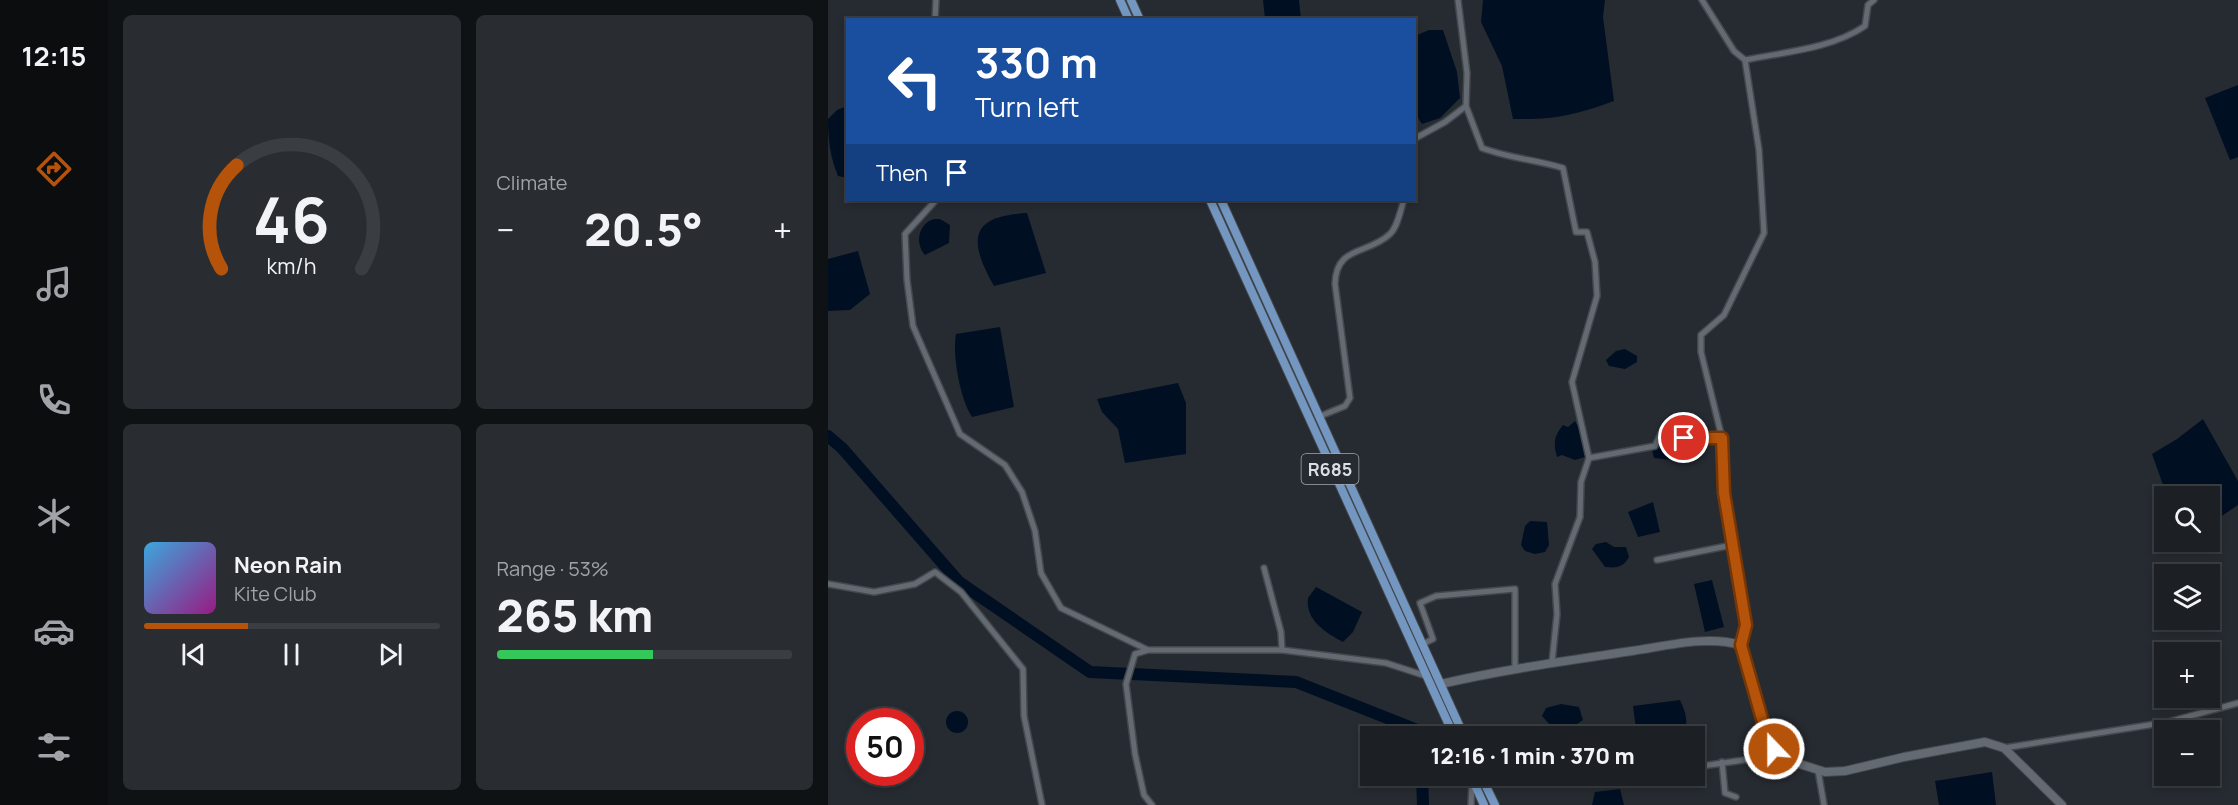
<!DOCTYPE html>
<meta charset="utf-8">
<style>
:root{--surface:#1c2025;--page:#292d32;--text:#f1f3f6;--muted:#a0a3a7;--line:#3a3e42;--accent:#b45309}
body{margin:0;font-family:Manrope,sans-serif;background:var(--page);color:var(--text);height:100vh;display:flex;flex-direction:column;font-size:22px;white-space:nowrap}
*{box-sizing:border-box;margin:0}
p{font-size:20px;color:var(--muted)}
.icon{flex:none;width:33px;height:33px;fill:none;stroke:currentColor;stroke-width:2;stroke-linecap:round;stroke-linejoin:round}
.map{position:relative;flex:1;overflow:hidden}
.panel{display:flex;flex-direction:column;gap:15px;padding:15px;background:#0f1214;width:720px}
.panel>*{flex:none}
.guide{position:absolute;left:18px;top:18px;width:570px;height:183px;border-radius:0px;box-shadow:0 3px 9px #0003,0 0 0 2px var(--line);background:#1a4fa0;color:#fff;overflow:hidden}
.fabs{position:absolute;left:1326px;top:486px;display:grid;gap:12px}
.fabs a{display:grid;place-items:center;width:66px;height:66px;border-radius:0px;background:var(--surface);box-shadow:0 3px 9px #0003,0 0 0 2px var(--line);font-size:30px}
.speed{position:absolute;left:18px;top:708px;display:flex;gap:12px;font-size:30px;font-weight:700;text-align:center}
.speed>*{display:grid;place-content:center;width:78px;height:78px;border-radius:50%;background:var(--surface);box-shadow:0 3px 9px #0003,0 0 0 2px var(--line);line-height:1}
.speed .limit{border:9px solid #d22;background:#fff;color:#111}
.pin{position:absolute;display:grid;place-items:center;width:51px;height:51px;color:#fff;margin:-26px;border:3px solid #fff;border-radius:50%;box-shadow:0 2px 6px #0007}
.me{position:absolute;width:66px;margin:-33px;rotate:338deg;stroke-linejoin:round;filter:drop-shadow(0 0 4px #0008)}
.turn{display:flex;align-items:center;gap:21px;height:126px;padding:0 30px;font-size:27px}
.turn .icon{width:78px;height:78px;stroke-width:2.5}
.turn b{display:block;font-size:42px;line-height:51px}
.then{display:flex;align-items:center;height:57px;padding:0 30px;background:#0003;gap:12px;font-size:22px}
.big{font-size:45px;font-weight:800;line-height:1.1}
.panel .tile{flex:1;display:flex;flex-direction:column;justify-content:center;gap:9px;min-width:0;padding:0 21px;border-radius:9px;background:var(--page)}
.panel .dial{align-items:center;gap:0}
.dial svg{height:156px;overflow:visible;fill:none;stroke:var(--line);stroke-width:7;stroke-linecap:round;text-anchor:middle}
.dial text{fill:var(--text);stroke:none}
.song{display:flex;align-items:center;gap:18px}
.cover{width:72px;height:72px;border-radius:9px;background:linear-gradient(135deg,hsl(200 70% 55%),hsl(310 70% 35%))}
.played{height:6px;border-radius:3px;background:linear-gradient(90deg,var(--accent) 35%,var(--line) 35%)}
.keys{display:flex;justify-content:space-around;direction:ltr}
.heat{display:flex;justify-content:space-between;align-items:center;font-size:33px;direction:ltr}
.charge{height:9px;border-radius:4px;background:linear-gradient(90deg,#34c759 53%,var(--line) 0)}
.panel .tiles{flex:1;display:grid;gap:15px;grid-template-columns:repeat(2,1fr)}
.trip{position:absolute;left:532px;top:726px;width:345px;height:60px;border-radius:0px;background:var(--surface);box-shadow:0 3px 9px #0003,0 0 0 2px var(--line);font-weight:800;line-height:60px;text-align:center}
main{display:flex;flex:1;min-height:0}
.menu{display:flex;flex-direction:column;width:108px;justify-content:space-around;align-items:center;background:#0b0d0f;color:var(--muted)}
.menu .icon{width:42px;height:42px}
.menu .current{color:var(--accent)}
.menu b{font-size:27px;color:var(--text)}
.map>svg:first-child{display:block}
</style>
<main>
<nav class="menu">
<b>12:15</b>
<svg class="icon current" aria-label="directions" viewBox="0 0 24 24"><path d="M12 3l9 9-9 9-9-9zM9 14v-3h6M13 9l2 2-2 2"/></svg>
<svg class="icon" aria-label="music" viewBox="0 0 24 24"><path d="M9 18V5l10-2v13"/><circle cx="6" cy="18" r="3"/><circle cx="16" cy="16" r="3"/></svg>
<svg class="icon" aria-label="phone" viewBox="0 0 24 24"><path d="M5 4h4l2 5-3 2q2 4 5 5l2-3 5 2v4C11 20 4 13 5 4z"/></svg>
<svg class="icon" aria-label="climate" viewBox="0 0 24 24"><path d="M12 3v18M4 7l16 10M4 17L20 7"/></svg>
<svg class="icon" aria-label="car" viewBox="0 0 24 24"><path d="M5 17H2v-5l4-1 3-4h7l3 4 3 1v5h-3M9 17h6M6 11h13"/><circle cx="7" cy="17" r="2"/><circle cx="17" cy="17" r="2"/></svg>
<svg class="icon" aria-label="filters" viewBox="0 0 24 24"><path d="M4 7h16M4 17h16"/><circle cx="9" cy="7" r="2"/><circle cx="15" cy="17" r="2"/></svg>
</nav>
<section class="panel">
<div class="tiles">
<div class="tile dial"><svg viewBox="0 0 100 80">
<path d="M14 69A42 42 0 1 1 86 69"/>
<path d="M14 69A42 42 0 0 1 22 16" stroke="#b45309"/>
<text x="50" y="56" font-size="32" font-weight="700">46</text>
<text x="50" y="72" font-size="11">km/h</text>
</svg></div>
<div class="tile"><p>Climate</p>
<div class="heat"><a>−</a><b class="big">20.5°</b><a>+</a></div>
</div>
<div class="tile">
<div class="song"><i class="cover"></i><div><b>Neon Rain</b><p>Kite Club</p></div></div>
<div class="played"></div>
<div class="keys"><svg class="icon" aria-label="previous" viewBox="0 0 24 24"><path d="M18 5L8 12l10 7zM5 5v14"/></svg><svg class="icon" aria-label="pause" viewBox="0 0 24 24"><path d="M8 5v14M16 5v14"/></svg><svg class="icon" aria-label="next" viewBox="0 0 24 24"><path d="M6 5l10 7-10 7zM19 5v14"/></svg></div>
</div>
<div class="tile"><p>Range · 53%</p><b class="big">265 km</b><div class="charge"></div></div>
</div>
</section>
<div class="map">
<svg width="1410" height="805" viewBox="0 0 1410 805">
<rect width="100%" height="100%" fill="#262b31"/>
<g fill="#010f23">
<polygon points="435,0 471,0 473,19 437,19"/>
<path d="M655,0h122l-2,17 11,84c-39,14 -59,19 -101,18l-11,-53 -21,-44z"/>
<path d="M601,30h14l14,42 3,26 -20,20 -18,6c-13,-15 -8,-67 -7,-88z"/>
<polygon points="1410,85 1410,157 1402,160 1377,98"/>
<path d="M19,106l1,72 -10,-2c-8,-19 -10,-37 -10,-57l9,-9z"/>
<path d="M199,213l19,60 -52,13c-26,-46 -25,-70 33,-73z"/>
<path d="M106,219h6l10,6 -1,18 -24,12c-11,-12 -6,-32 9,-36z"/>
<polygon points="30,251 42,294 22,310 0,311 0,259"/>
<path d="M172,327l14,80 -42,10c-12,-18 -20,-62 -16,-83z"/>
<polygon points="797,349 809,356 809,362 797,369 781,366 778,360 788,351"/>
<polygon points="350,383 358,403 358,454 297,463 290,429 274,412 269,399"/>
<polygon points="1375,419 1410,481 1410,505 1382,524 1382,496 1339,496 1324,454 1349,439"/>
<path d="M747,421l6,11 4,25 -10,3 -13,-5 -5,2c-4,-14 -3,-21 6,-32l5,2z"/>
<polygon points="835,435 844,435 853,439 853,457 843,460 826,458 824,450"/>
<polygon points="825,502 832,532 810,537 800,512"/>
<polygon points="702,521 719,522 721,545 717,552 707,554 697,551 693,545 697,526"/>
<path d="M778,542l8,5h12l3,10c-6,11 -13,11 -24,10l-13,-18 4,-5z"/>
<polygon points="884,580 896,627 877,632 866,584"/>
<path d="M488,587l46,25 -9,20 -10,10c-17,-9 -38,-22 -35,-44z"/>
<path d="M852,700c6,13 9,22 3,35l-46,1 -4,-30z"/>
<polygon points="733,704 751,707 755,720 745,727 723,726 714,716 718,708"/>
<circle cx="129" cy="722" r="11"/>
<polygon points="1164,772 1168,805 1111,805 1107,781"/>
<polygon points="792,789 796,805 764,805 767,792"/>
</g>
<g fill="none" stroke-linecap="round" stroke-linejoin="round">
<g stroke="#010f23" stroke-width="12">
<polyline points="0,436 14,448 131,582 262,672 468,682 592,731 592,736"/>
<polyline points="594,776 595,805"/>
</g>
<g stroke="#44484d" stroke-width="8">
<g id="minor">
<polyline points="874,0 906,51 917,60 931,150 936,233 896,315 873,335 873,352 894,438 896,493 918,625 913,645"/>
<polyline points="107,20 108,0"/>
<path d="M917,60c39,-8 86,-11 120,-34l3,-21 6,-5"/>
<path d="M638,106l16,42c26,10 55,12 81,20l13,64h11l8,30 2,34 -25,86 17,76 -8,24 -1,35 -25,67 2,30 -5,48"/>
<polyline points="586,139 617,122 638,106 639,73 630,0"/>
<polyline points="108,200 77,234 79,280 85,326 132,434 177,465 194,492 207,531 213,573 233,608 320,650 454,650 558,663 598,676"/>
<path d="M490,417l27,-11 5,-8 -15,-114c1,-39 33,-29 55,-50 8,-8 10,-23 14,-34"/>
<polyline points="761,458 827,446 836,427 846,421 857,423 856,438 894,438"/>
<polyline points="829,560 904,545"/>
<polyline points="436,568 453,632 454,650"/>
<polyline points="0,584 46,592 87,584 107,572 133,592 195,669 196,716 214,805"/>
<polyline points="595,644 605,639 592,603 608,596 687,589 687,667"/>
<polyline points="320,650 307,654 298,684 307,754 316,795 324,805"/>
<polyline points="1176,748 1340,722 1410,703"/>
<polyline points="894,762 897,793 908,797"/>
<polyline points="867,767 937,757 957,759"/>
<polyline points="990,770 996,805"/>
<polyline points="774,776 776,781 809,781 835,776"/>
<polyline points="643,805 644,783"/>
</g>
</g>
<g stroke="#44484d" stroke-width="10">
<path id="secondary" d="M613,684c65,-15 125,-23 191,-33 34,-5 75,-16 109,-6l23,81 10,23 13,11 38,12 20,-1 59,-14 81,-15 19,6 58,57"/>
</g>
<g stroke="#44484d" stroke-width="10">
<g id="primary">
<polyline points="292,0 301,20"/>
<polyline points="303,0 312,20"/>
<polyline points="382,200 626,736"/>
<polyline points="393,200 636,736"/>
<polyline points="643,776 656,805"/>
<polyline points="653,776 667,805"/>
</g>
</g>
<use href="#minor" stroke="#646a71" stroke-width="5"/>
<use href="#secondary" stroke="#646a71" stroke-width="8"/>
<use href="#primary" stroke="#7397c0" stroke-width="8"/>
</g>
<g fill="none" stroke-linecap="round" stroke-linejoin="round">
<g stroke="#753606" stroke-width="15">
<polyline id="route" points="856,438 894,438 896,493 918,625 913,645 936,726 946,749"/>
</g>
<use href="#route" stroke="#b45309" stroke-width="10"/>
</g>
<g text-anchor="middle" dominant-baseline="central" stroke-width="6" stroke-linejoin="round" paint-order="stroke">
<rect fill="#262b31" stroke="#a5a8ad" stroke-width="1.5" x="473.5" y="454" width="57" height="30" rx="4.5"/>
<g font-size="18" font-weight="bold" fill="#dbdee2">
<text x="502" y="469">R685</text>
</g>
</g>
</svg>
<div class="fabs">
<a><svg class="icon" aria-label="search" viewBox="0 0 24 24"><circle cx="10" cy="10" r="6"/><path d="M15 15l6 6"/></svg></a>
<a><svg class="icon" aria-label="layers" viewBox="0 0 24 24"><path d="M12 4l9 5-9 5-9-5zM3 14l9 5 9-5"/></svg></a>
<a>+</a>
<a>−</a>
</div>
<div class="speed"><div class="limit">50</div></div>
<div class="pin" style="left:856px;top:438px;background:#d93025"><svg class="icon" aria-label="arrive" viewBox="0 0 24 24"><path d="M6 21V4h12l-3 4 3 4H6"/></svg></div>
<svg class="me" style="left:946px;top:749px" viewBox="-20 -20 40 40"><circle r="17" fill="#b45309" stroke="#fff" stroke-width="3"/><path d="M0-11L8 9 0 5-8 9z" fill="#fff"/></svg>
<div class="trip">12:16 · 1 min · 370 m</div>
<div class="guide">
<div class="turn"><svg class="icon" aria-label="left" viewBox="0 0 24 24"><path d="M17 20v-9H6M10 6l-5 5 5 5"/></svg><div><b>330 m</b>Turn left</div></div>
<div class="then">Then<svg class="icon" aria-label="arrive" viewBox="0 0 24 24"><path d="M6 21V4h12l-3 4 3 4H6"/></svg></div>
</div>
</div>
</main>
